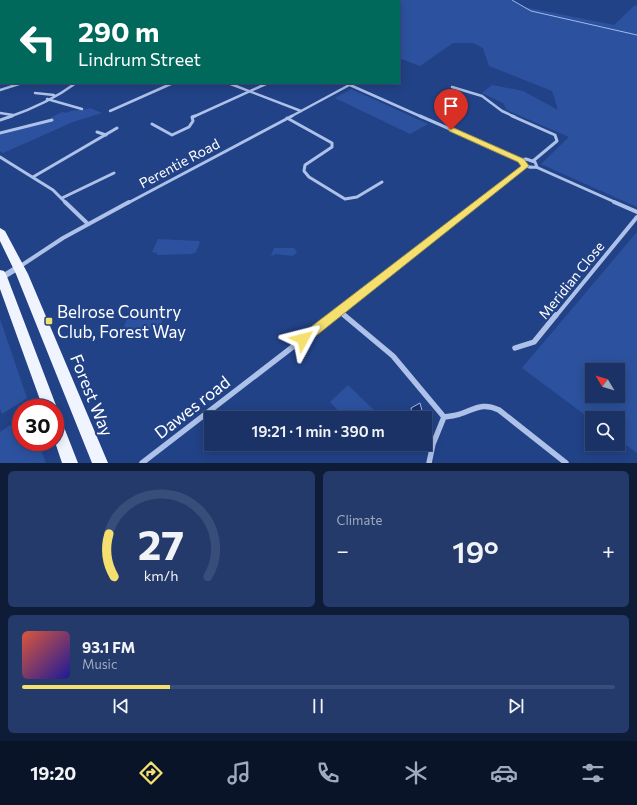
<!DOCTYPE html>
<meta charset="utf-8">
<style>
:root{--surface:#1a3265;--page:#233a6b;--text:#f1f3f6;--muted:#9faabf;--line:#384d79;--accent:#f5df6f}
body{margin:0;font-family:Commissioner,sans-serif;background:var(--page);color:var(--text);height:100vh;display:flex;flex-direction:column;font-size:15px;white-space:nowrap}
*{box-sizing:border-box;margin:0}
p{font-size:13px;color:var(--muted)}
.icon{flex:none;width:22px;height:22px;fill:none;stroke:currentColor;stroke-width:2;stroke-linecap:round;stroke-linejoin:round}
.map{position:relative;height:463px;overflow:hidden}
.panel{display:flex;flex-direction:column;gap:8px;padding:8px;background:#0e1c38;flex:1}
.panel>*{flex:none}
.banner{position:absolute;left:0px;top:0px;width:400px;height:84px;box-shadow:0 2px 10px #0003,0 0 0 1px var(--line);background:#00695c;color:#fff;overflow:hidden}
.needle{width:26px;rotate:308deg}
.fabs{position:absolute;left:585px;top:363px;display:grid;gap:8px}
.fabs a{display:grid;place-items:center;width:40px;height:40px;border-radius:0px;background:var(--surface);box-shadow:0 2px 10px #0003,0 0 0 1px var(--line);font-size:20px}
.speed{position:absolute;left:12px;top:399px;display:flex;gap:8px;font-size:20px;font-weight:700;text-align:center}
.speed>*{display:grid;place-content:center;width:52px;height:52px;border-radius:50%;background:var(--surface);box-shadow:0 2px 10px #0003,0 0 0 1px var(--line);line-height:1}
.speed .limit{border:6px solid #d22;background:#fff;color:#111}
.pin{position:absolute;display:grid;place-items:center;width:34px;height:34px;color:#fff;margin:-41px -17px;border-radius:50% 50% 50% 0;rotate:-45deg;box-shadow:0 0 4px #0007}
.pin .icon{rotate:45deg}
.me{position:absolute;width:44px;margin:-22px;rotate:52deg;stroke-linejoin:round;filter:drop-shadow(0 0 3px #0008)}
.turn{display:flex;align-items:center;gap:14px;height:84px;padding:0 12px;font-size:18px}
.turn .icon{width:52px;height:52px;stroke-width:2.5}
.turn b{display:block;font-size:28px;line-height:34px}
.big{font-size:30px;font-weight:600;line-height:1.1}
.panel .widget{flex:1;display:flex;flex-direction:column;justify-content:center;gap:6px;min-width:0;padding:0 14px;border-radius:6px;background:var(--page)}
.panel .dial{align-items:center;gap:0}
.dial svg{height:104px;overflow:visible;fill:none;stroke:var(--line);stroke-width:7;stroke-linecap:round;text-anchor:middle}
.dial text{fill:var(--text);stroke:none}
.song{display:flex;align-items:center;gap:12px}
.cover{width:48px;height:48px;border-radius:6px;background:linear-gradient(135deg,hsl(10 70% 55%),hsl(240 70% 35%))}
.played{height:4px;border-radius:2px;background:linear-gradient(90deg,var(--accent) 25%,var(--line) 25%)}
.keys{display:flex;justify-content:space-around;direction:ltr}
.heat{display:flex;justify-content:space-between;align-items:center;font-size:22px;direction:ltr}
.panel .tiles{flex:1;display:grid;gap:8px;grid-template-columns:1fr 1fr}
.widget:last-child{grid-column:span 2}
.trip{position:absolute;left:204px;top:411px;width:228px;height:40px;border-radius:0px;background:var(--surface);box-shadow:0 2px 10px #0003,0 0 0 1px var(--line);font-weight:600;line-height:40px;text-align:center}
.dock{display:flex;height:64px;justify-content:space-around;align-items:center;background:#0a1428;color:var(--muted)}
.dock .icon{width:28px;height:28px}
.dock .active{color:var(--accent)}
.dock b{font-size:18px;color:var(--text)}
.map>svg:first-child{display:block}
</style>
<div class="map">
<svg width="637" height="463" viewBox="0 0 637 463">
<rect width="100%" height="100%" fill="#224287"/>
<g fill="#2c529f" fill-rule="evenodd">
<polygon points="0,0 282,0 287,1 1,1 0,80"/>
<polygon points="295,0 511,0 524,7 614,25 634,6 637,5 637,207 541,164 569,137 507,110 503,103 482,93 492,85 523,91 558,110 552,91 489,66 483,48 473,43 453,43 420,66 399,58 399,1 291,1"/>
<polygon points="351,89 428,124 410,134 335,98"/>
<path d="M90,108l12,5 -29,9 -70,31 -3,-2v-16l38,-11 15,-3 1,-3h-3l1,-1 10,-5 4,1c8,-4 15,-2 24,-5z"/>
<path d="M637,232v221l-19,-14v-21h-26v2l-70,-52zM592,370h26v26h-26z"/>
<polygon points="158,239 198,241 200,242 196,252 192,254 157,255 157,253 152,252"/>
<polygon points="274,248 294,248 297,252 293,256 276,254 271,256"/>
<polygon points="132,309 166,311 158,330 123,328"/>
<polygon points="0,319 27,398 2,414 0,409"/>
<polygon points="348,385 382,418 345,418 330,402"/>
<polygon points="21,418 21,442 38,442 46,463 0,463 0,432"/>
</g>
<polygon fill="#183067" stroke="#a1baea" points="420,403 424,418 413,418 411,408"/>
<g fill="none" stroke-linecap="round" stroke-linejoin="round">
<g stroke="#a1baea" stroke-width="1">
<polyline points="512,0 531,11 637,35"/>
<polyline points="155,1 160,0"/>
</g>
<g stroke="#adc1e9" stroke-width="2.5">
<polyline points="228,83 301,111"/>
<polyline points="350,85 422,117"/>
<polyline points="452,87 482,96 502,111 515,117"/>
<polyline points="0,90 22,83"/>
<polyline points="35,93 54,95"/>
<polyline points="47,99 82,109"/>
<polyline points="110,111 173,83"/>
<polyline points="0,113 13,115"/>
<path d="M9,117c23,-8 48,-20 67,-34"/>
<polyline points="193,117 268,83"/>
<polyline points="290,117 353,83"/>
</g>
<g stroke="#adc1e9" stroke-width="3">
<polyline points="420,116 521,160"/>
<polyline points="512,116 555,135 557,141 533,161"/>
<polyline points="287,118 332,143 332,147 305,165 304,171 309,177 345,199 357,197 382,182"/>
<polyline points="0,120 12,116"/>
<polyline points="152,124 172,135 189,127 193,121 192,117 195,116"/>
<polyline points="97,132 106,135"/>
<polyline points="0,133 52,120"/>
<polyline points="0,157 53,190 66,203"/>
<path d="M526,159l9,3 2,5c-8,1 -11,0 -16,-7z"/>
<polyline points="536,167 617,203"/>
<polyline points="33,177 117,128"/>
<polyline points="62,198 114,173"/>
<polyline points="128,203 292,116"/>
<polyline points="478,203 526,166"/>
</g>
<g stroke="#adc1e9" stroke-width="4">
<polyline points="65,202 88,224"/>
<polyline points="614,202 637,212"/>
<polyline points="19,267 63,238 129,202"/>
<polyline points="339,311 345,316"/>
<polyline points="332,316 480,202"/>
<polyline points="556,316 637,217"/>
</g>
<g stroke="#adc1e9" stroke-width="5.5">
<polyline points="344,315 393,356 444,417"/>
<polyline points="515,348 534,342 556,315"/>
<polyline points="142,463 334,315"/>
<path d="M429,463l4,-19 11,-27c5,-1 11,-1 16,-3 15,-5 23,-12 39,-4l67,53"/>
</g>
<polygon fill="#adc1e9" fill-rule="evenodd" points="18,264 21,265 22,267 21,269 0,282 0,275"/>
<g fill="#f0f4fe" fill-rule="evenodd">
<polygon points="0,228 5,231 28,274 108,463 92,463 16,274 0,241"/>
<polygon points="0,270 4,271 6,274 57,408 55,413 55,408 43,408 0,289"/>
<polygon points="55,415 60,417 78,463 62,463 55,442"/>
</g>
</g>
<polygon fill="#f5df6f" stroke="#9f9148" points="449,128 454,128 524,159 529,166 307,343 303,344 299,343 297,339 299,336 521,166 518,162 449,131"/>
<rect fill="#f5df6f" stroke="#224287" stroke-width="1.5" x="45" y="317" width="8" height="8" rx="2"/>
<g text-anchor="middle" dominant-baseline="central" stroke-width="4" stroke-linejoin="round" paint-order="stroke">
<g font-size="14" fill="#fff" stroke="#224287">
<text transform="translate(179 163) rotate(-28)">Perentie Road</text>
<text transform="translate(571 280) rotate(-51)">Meridian Close</text>
</g>
<g font-size="17" fill="#fff" stroke="#224287" text-anchor="start">
<text x="57" y="311">Belrose Country<tspan x="57" dy="20">Club, Forest Way</tspan></text>
</g>
<g font-size="17" fill="#fff" stroke="#224287">
<text transform="translate(92 395) rotate(68)">Forest Way</text>
<text transform="translate(192 407) rotate(-38)">Dawes road</text>
</g>
</g>
</svg>
<div class="fabs">
<a><svg class="needle" viewBox="-14 -14 28 28"><path d="M0-13l5 13h-10z" fill="#e53935"/><path d="M0 13l5-13h-10z" fill="#9faabf"/></svg></a>
<a><svg class="icon" aria-label="search" viewBox="0 0 24 24"><circle cx="10" cy="10" r="6"/><path d="M15 15l6 6"/></svg></a>
</div>
<div class="speed"><div class="limit">30</div></div>
<div class="pin" style="left:451px;top:130px;background:#d93025"><svg class="icon" aria-label="arrive" viewBox="0 0 24 24"><path d="M6 21V4h12l-3 4 3 4H6"/></svg></div>
<svg class="me" style="left:303px;top:339px" viewBox="-20 -20 40 40"><path d="M0-17L14 15 0 8-14 15z" fill="#f5df6f" stroke="#fff" stroke-width="4"/></svg>
<div class="trip">19:21 · 1 min · 390 m</div>
<div class="banner">
<div class="turn"><svg class="icon" aria-label="left" viewBox="0 0 24 24"><path d="M17 20v-9H6M10 6l-5 5 5 5"/></svg><div><b>290 m</b>Lindrum Street</div></div>
</div>
</div>
<section class="panel">
<div class="tiles">
<div class="widget dial"><svg viewBox="0 0 100 80">
<path d="M14 69A42 42 0 1 1 86 69"/>
<path d="M14 69A42 42 0 0 1 10 36" stroke="#f5df6f"/>
<text x="50" y="56" font-size="32" font-weight="700">27</text>
<text x="50" y="72" font-size="11">km/h</text>
</svg></div>
<div class="widget"><p>Climate</p>
<div class="heat"><a>−</a><b class="big">19°</b><a>+</a></div>
</div>
<div class="widget">
<div class="song"><i class="cover"></i><div><b>93.1 FM</b><p>Music</p></div></div>
<div class="played"></div>
<div class="keys"><svg class="icon" aria-label="previous" viewBox="0 0 24 24"><path d="M18 5L8 12l10 7zM5 5v14"/></svg><svg class="icon" aria-label="pause" viewBox="0 0 24 24"><path d="M8 5v14M16 5v14"/></svg><svg class="icon" aria-label="next" viewBox="0 0 24 24"><path d="M6 5l10 7-10 7zM19 5v14"/></svg></div>
</div>
</div>
</section>
<nav class="dock">
<b>19:20</b>
<svg class="icon active" aria-label="directions" viewBox="0 0 24 24"><path d="M12 3l9 9-9 9-9-9zM9 14v-3h6M13 9l2 2-2 2"/></svg>
<svg class="icon" aria-label="music" viewBox="0 0 24 24"><path d="M9 18V5l10-2v13"/><circle cx="6" cy="18" r="3"/><circle cx="16" cy="16" r="3"/></svg>
<svg class="icon" aria-label="phone" viewBox="0 0 24 24"><path d="M5 4h4l2 5-3 2q2 4 5 5l2-3 5 2v4C11 20 4 13 5 4z"/></svg>
<svg class="icon" aria-label="climate" viewBox="0 0 24 24"><path d="M12 3v18M4 7l16 10M4 17L20 7"/></svg>
<svg class="icon" aria-label="car" viewBox="0 0 24 24"><path d="M5 17H2v-5l4-1 3-4h7l3 4 3 1v5h-3M9 17h6M6 11h13"/><circle cx="7" cy="17" r="2"/><circle cx="17" cy="17" r="2"/></svg>
<svg class="icon" aria-label="filters" viewBox="0 0 24 24"><path d="M4 7h16M4 17h16"/><circle cx="9" cy="7" r="2"/><circle cx="15" cy="17" r="2"/></svg>
</nav>
